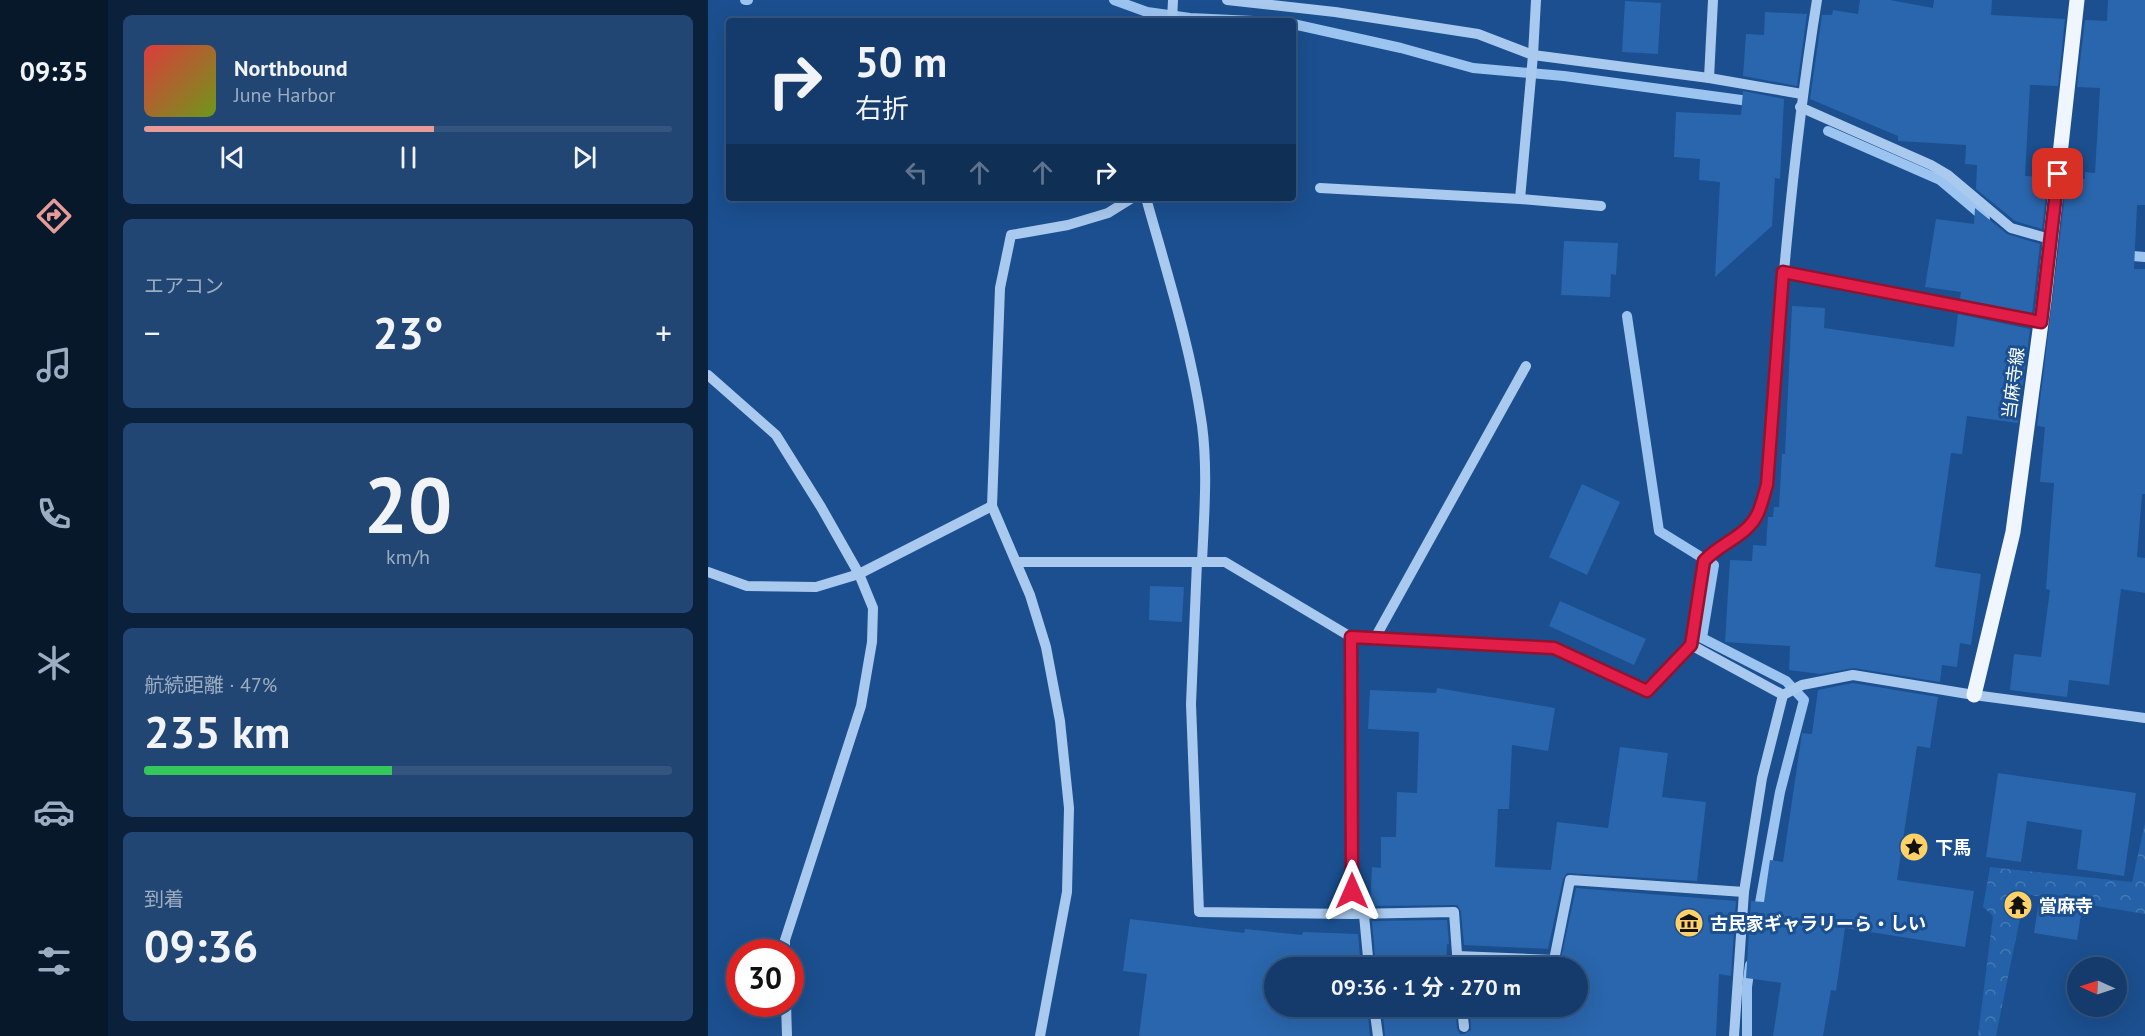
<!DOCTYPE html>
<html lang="ja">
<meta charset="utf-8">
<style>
:root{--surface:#143b6b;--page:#214673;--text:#f1f3f6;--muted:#9dadc1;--line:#33557e;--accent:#e69b98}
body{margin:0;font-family:"PT Sans","Noto Sans JP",sans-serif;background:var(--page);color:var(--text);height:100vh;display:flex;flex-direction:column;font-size:22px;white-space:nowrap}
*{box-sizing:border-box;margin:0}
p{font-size:20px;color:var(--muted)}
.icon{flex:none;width:33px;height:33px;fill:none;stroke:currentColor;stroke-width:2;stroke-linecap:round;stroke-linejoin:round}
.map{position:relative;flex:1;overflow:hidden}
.panel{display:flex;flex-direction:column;gap:15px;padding:15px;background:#0b203b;width:600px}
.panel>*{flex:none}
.top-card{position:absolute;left:18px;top:18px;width:570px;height:183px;border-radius:6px;box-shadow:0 6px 24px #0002,0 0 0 2px var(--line);background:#143b6b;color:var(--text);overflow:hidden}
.needle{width:39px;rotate:273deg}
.fabs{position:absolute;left:1359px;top:957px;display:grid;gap:12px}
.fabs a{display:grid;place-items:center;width:60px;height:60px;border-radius:50%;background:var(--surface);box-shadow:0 6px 24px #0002,0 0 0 2px var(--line);font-size:30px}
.speed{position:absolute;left:18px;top:939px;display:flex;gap:12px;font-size:30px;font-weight:700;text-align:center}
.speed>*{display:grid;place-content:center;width:78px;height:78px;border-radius:50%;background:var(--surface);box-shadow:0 6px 24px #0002,0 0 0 2px var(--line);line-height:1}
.speed .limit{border:9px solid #d22;background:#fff;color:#111}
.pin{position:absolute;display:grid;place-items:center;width:51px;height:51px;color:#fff;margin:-26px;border-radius:12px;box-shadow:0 3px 9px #0006}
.me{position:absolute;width:66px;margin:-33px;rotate:0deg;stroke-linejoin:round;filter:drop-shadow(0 0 4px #0008)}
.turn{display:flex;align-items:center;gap:21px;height:126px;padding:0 30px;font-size:27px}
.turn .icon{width:78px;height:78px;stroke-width:2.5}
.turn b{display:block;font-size:42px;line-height:51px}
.lanes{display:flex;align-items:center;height:57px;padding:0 30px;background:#0003;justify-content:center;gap:30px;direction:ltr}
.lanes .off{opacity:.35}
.big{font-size:45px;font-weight:700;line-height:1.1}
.panel .widget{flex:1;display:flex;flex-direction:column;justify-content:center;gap:9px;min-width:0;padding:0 21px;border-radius:9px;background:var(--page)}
.panel .dial{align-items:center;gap:0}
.dial b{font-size:78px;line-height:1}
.song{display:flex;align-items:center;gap:18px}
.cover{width:72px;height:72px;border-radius:9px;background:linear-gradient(135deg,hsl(0 70% 55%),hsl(80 70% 35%))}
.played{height:6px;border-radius:3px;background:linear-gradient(90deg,var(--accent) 55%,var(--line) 55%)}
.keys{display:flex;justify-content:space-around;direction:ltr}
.heat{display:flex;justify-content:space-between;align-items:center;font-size:33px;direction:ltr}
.charge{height:9px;border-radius:4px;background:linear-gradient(90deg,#34c759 47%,var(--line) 0)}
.trip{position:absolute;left:556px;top:957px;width:324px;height:60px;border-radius:30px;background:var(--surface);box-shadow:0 6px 24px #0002,0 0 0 2px var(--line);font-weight:700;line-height:60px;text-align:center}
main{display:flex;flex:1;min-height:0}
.tab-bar{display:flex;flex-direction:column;width:108px;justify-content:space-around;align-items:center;background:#08182b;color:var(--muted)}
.tab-bar .icon{width:42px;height:42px}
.tab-bar .active{color:var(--accent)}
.tab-bar b{font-size:27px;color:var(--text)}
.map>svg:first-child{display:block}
</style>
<main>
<nav class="tab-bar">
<b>09:35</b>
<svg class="icon active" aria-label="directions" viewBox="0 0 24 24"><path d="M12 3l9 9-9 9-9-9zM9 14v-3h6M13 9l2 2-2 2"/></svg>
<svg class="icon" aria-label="music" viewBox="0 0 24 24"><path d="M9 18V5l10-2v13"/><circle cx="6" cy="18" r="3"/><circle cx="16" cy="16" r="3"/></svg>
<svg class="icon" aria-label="phone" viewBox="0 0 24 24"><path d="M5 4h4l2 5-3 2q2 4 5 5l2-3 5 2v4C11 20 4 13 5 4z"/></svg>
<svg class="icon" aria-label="climate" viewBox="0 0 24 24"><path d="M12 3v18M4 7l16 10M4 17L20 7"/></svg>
<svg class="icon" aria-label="car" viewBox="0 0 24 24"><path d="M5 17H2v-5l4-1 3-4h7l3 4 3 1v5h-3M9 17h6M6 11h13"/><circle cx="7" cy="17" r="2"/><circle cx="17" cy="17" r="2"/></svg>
<svg class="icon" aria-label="filters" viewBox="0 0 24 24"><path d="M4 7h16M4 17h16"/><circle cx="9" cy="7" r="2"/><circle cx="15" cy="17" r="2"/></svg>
</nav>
<section class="panel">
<div class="widget">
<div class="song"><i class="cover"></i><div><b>Northbound</b><p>June Harbor</p></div></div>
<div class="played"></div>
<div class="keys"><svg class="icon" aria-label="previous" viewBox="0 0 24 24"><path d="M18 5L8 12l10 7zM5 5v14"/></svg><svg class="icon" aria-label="pause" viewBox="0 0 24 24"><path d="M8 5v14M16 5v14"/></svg><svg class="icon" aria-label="next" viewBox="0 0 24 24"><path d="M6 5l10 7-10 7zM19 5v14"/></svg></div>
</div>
<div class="widget"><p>エアコン</p>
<div class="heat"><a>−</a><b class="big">23°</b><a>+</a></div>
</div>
<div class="widget dial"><b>20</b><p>km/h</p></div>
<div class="widget"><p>航続距離 · 47%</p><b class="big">235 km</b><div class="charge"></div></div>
<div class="widget"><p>到着</p><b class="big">09:36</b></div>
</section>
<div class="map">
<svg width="1437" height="1036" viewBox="0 0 1437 1036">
<defs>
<pattern id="forest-crowns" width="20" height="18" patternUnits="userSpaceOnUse" patternTransform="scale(1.5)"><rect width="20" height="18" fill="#2461a8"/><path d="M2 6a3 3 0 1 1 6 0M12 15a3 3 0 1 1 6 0" fill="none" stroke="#4579b5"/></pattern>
</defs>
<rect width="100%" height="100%" fill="#1b4f8f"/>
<polygon fill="url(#forest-crowns)" points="1437,823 1437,914 1317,894 1288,1036 1270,1036 1285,916 1275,907 1282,867 1424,882"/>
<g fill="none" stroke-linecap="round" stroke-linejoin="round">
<g stroke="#9cc4f0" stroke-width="10">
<polyline points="37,0 40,0"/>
<polyline points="406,0 439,12 482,18 546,21"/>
<polyline points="585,24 693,48 765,68 856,76 1048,102"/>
<polyline points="1120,131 1232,180 1277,218"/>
<polyline points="1413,255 1437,257"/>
<polyline points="919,316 951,531 1006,565 994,638 1078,681 1096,700 1072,792 1050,914"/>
<polyline points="1039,1036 1039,987 1042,965"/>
</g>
</g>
<g fill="#2a66ad">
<polygon points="1152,0 1182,0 1225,8 1226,0 1284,0 1283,15 1357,19 1350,86 1322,85 1317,176 1340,177 1334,229 1307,221 1268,189 1269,165 1257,164 1258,145 1190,141 1190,136 1102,99 1114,15 1124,15 1125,10 1150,14"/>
<polygon points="1400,0 1437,0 1437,205 1429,205 1426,269 1437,269 1437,494 1434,494 1429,557 1437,558 1437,593 1413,589 1401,685 1361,680 1359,697 1302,690 1306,654 1333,657 1342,590 1338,589 1346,483 1332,482 1337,427 1329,426 1359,178 1377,179 1377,172 1387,173 1392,88 1369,87 1377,20 1399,21"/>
<polygon points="917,1 953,3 950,54 914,52"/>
<polygon points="1057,12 1099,14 1089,86 1035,76 1038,34 1056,35"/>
<polygon points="1035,91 1076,99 1072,179 1067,178 1064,226 1007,277 1012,182 991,180 992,159 966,157 968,112 1033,115"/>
<polygon points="1267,208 1299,234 1332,244 1324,314 1252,299 1253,292 1217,287 1228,219 1266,224"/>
<polygon points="856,241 910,243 908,275 903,274 902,297 853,295"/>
<polygon points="1084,306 1117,308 1116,328 1246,347 1250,314 1322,329 1310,423 1259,416 1254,454 1243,453 1227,567 1273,574 1263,645 1252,643 1249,667 1234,665 1232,682 1146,668 1112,674 1081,670 1082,646 1017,642 1022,560 1044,561 1045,545 1058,546 1060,517 1065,517 1066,507 1071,507 1074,454 1077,454"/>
<polygon points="874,484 912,502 879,575 841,557"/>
<polygon points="442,586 476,587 474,622 441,620"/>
<polygon points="852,601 938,639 926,665 841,626"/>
<polygon points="1145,683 1230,697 1222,748 1209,746 1189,880 1266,891 1257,947 1137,928 1128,991 1123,990 1115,1036 1065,1036 1073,983 1038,978 1043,901 1056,902 1062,860 1075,862 1094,733 1104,734 1110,690"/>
<polygon points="729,688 847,708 840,751 804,745 801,809 790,809 787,867 843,870 849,822 900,828 912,747 960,753 954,797 998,802 989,881 859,873 855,879 840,949 756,945 753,911 749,905 662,906 664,867 673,868 673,837 688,837 689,792 709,793 711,732 660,729 662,690 728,693"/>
<polygon points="1290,773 1428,793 1416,876 1369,869 1374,830 1319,821 1313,862 1278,857"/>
<polygon points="868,888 1028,901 1023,976 1011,974 1008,1036 677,1036 674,1006 747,1006 749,1028 752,1034 756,1034 763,1030 762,1006 870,1006 870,968 851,968"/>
<polygon points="1331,901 1374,908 1369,940 1326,933"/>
<polygon points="422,919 536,933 537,929 594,935 595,932 650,934 653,968 567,968 567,1006 659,1006 662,1036 431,1036 439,974 415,971"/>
<polygon points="739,920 741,944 739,944 738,968 668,968 664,921"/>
</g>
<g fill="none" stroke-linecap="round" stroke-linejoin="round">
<g stroke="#a9c9ee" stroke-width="10">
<polyline points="519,0 627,12 770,34 825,55 812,199 612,188"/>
<polyline points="828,0 825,55 1001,78 1094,94"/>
<polyline points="464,21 465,0"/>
<polyline points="1001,78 1005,0"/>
<polyline points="1092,107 1223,165 1240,175 1303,228 1342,239"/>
<path d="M438,198c21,75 45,150 56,227 6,45 2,92 0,137"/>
<polyline points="812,199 893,206"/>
<polyline points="1075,272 1333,323"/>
<polyline points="0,375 68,435 113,507 151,574 165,608 164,642 153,706 77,940 77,952"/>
<polyline points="309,562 517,562 643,637 846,648 939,691 983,645"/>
<polyline points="489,562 483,704 491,912 644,914"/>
<polyline points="0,572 39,586 108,587 151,574 284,506"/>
<polyline points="643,637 644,914 746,912 750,968"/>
<polyline points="667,638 818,366"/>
<path d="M1075,695l-92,-50 13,-84c16,-18 44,-25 54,-48 4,-9 6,-19 9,-28 12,-162 24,-324 50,-485"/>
<polyline points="656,915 661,968"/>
<polyline points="749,956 846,960 862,880 1036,892"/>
<polyline points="78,1004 79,1036"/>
<polyline points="666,1006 670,1036"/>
<polyline points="754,1006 756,1027"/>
<polyline points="332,1036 359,892 361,808 352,721 338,647 322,595 284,506 292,288 303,235 360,225 400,213 424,198"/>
<polyline points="1026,1036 1036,892 1054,778 1075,695 1094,685 1145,675 1266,695 1437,718"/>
</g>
<polyline stroke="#f0f6ff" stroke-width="15" points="1266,695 1305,532 1336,300 1369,0"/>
</g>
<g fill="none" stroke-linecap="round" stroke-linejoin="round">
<g stroke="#92132f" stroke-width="15">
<path id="route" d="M644,891l-1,-254 203,11 93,43 44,-46 13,-84c16,-18 44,-25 54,-48 4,-9 6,-19 9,-28l16,-213 258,50 17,-148"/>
</g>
<use href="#route" stroke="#e11d48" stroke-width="10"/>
</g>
<defs>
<g id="sight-disc" transform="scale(1.5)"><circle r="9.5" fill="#ffd166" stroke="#1b4f8f"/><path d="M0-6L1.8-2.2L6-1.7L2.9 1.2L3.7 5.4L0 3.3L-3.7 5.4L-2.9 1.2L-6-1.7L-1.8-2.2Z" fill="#111"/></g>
<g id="temple-disc" transform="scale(1.5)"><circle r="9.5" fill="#ffd166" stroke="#1b4f8f"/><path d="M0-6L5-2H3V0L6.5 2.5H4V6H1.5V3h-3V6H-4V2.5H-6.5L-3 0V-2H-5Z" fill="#111"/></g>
<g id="museum-disc" transform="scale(1.5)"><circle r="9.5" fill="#ffd166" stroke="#1b4f8f"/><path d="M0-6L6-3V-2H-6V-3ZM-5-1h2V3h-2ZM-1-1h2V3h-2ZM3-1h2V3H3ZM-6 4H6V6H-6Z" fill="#111"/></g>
</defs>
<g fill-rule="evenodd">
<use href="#sight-disc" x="1206" y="847"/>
<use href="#temple-disc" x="1310" y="905"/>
<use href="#museum-disc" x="981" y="923"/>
</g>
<g text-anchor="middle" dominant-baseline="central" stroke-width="6" stroke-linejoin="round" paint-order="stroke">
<g font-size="18" fill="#fff" stroke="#1b4f8f">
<text transform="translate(1305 383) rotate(-83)">当麻寺線</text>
</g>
<g font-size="18" font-weight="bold" fill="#fff" stroke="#1b4f8f" text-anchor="start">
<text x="1227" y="847">下馬</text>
<text x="1331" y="905">當麻寺</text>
<text x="1002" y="923">古民家ギャラリーら・しい</text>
</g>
</g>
</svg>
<div class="fabs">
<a><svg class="needle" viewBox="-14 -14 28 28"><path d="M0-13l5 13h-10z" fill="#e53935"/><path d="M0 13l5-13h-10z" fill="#9dadc1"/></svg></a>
</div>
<div class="speed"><div class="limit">30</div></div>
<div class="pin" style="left:1350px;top:174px;background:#d93025"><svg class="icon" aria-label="arrive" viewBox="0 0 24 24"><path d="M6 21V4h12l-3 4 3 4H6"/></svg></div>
<svg class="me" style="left:644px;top:891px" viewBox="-20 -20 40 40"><path d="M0-17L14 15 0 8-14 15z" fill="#e11d48" stroke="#fff" stroke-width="4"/></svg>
<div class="trip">09:36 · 1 分 · 270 m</div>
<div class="top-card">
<div class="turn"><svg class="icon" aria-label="right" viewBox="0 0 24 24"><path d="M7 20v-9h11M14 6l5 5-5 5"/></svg><div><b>50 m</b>右折</div></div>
<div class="lanes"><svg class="icon off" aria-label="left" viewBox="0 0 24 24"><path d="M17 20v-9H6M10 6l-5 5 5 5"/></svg><svg class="icon off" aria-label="ahead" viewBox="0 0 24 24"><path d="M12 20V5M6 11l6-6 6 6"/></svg><svg class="icon off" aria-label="ahead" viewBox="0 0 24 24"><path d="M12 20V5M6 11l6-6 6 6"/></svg><svg class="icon" aria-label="right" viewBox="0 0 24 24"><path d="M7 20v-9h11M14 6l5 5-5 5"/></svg></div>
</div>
</div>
</main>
